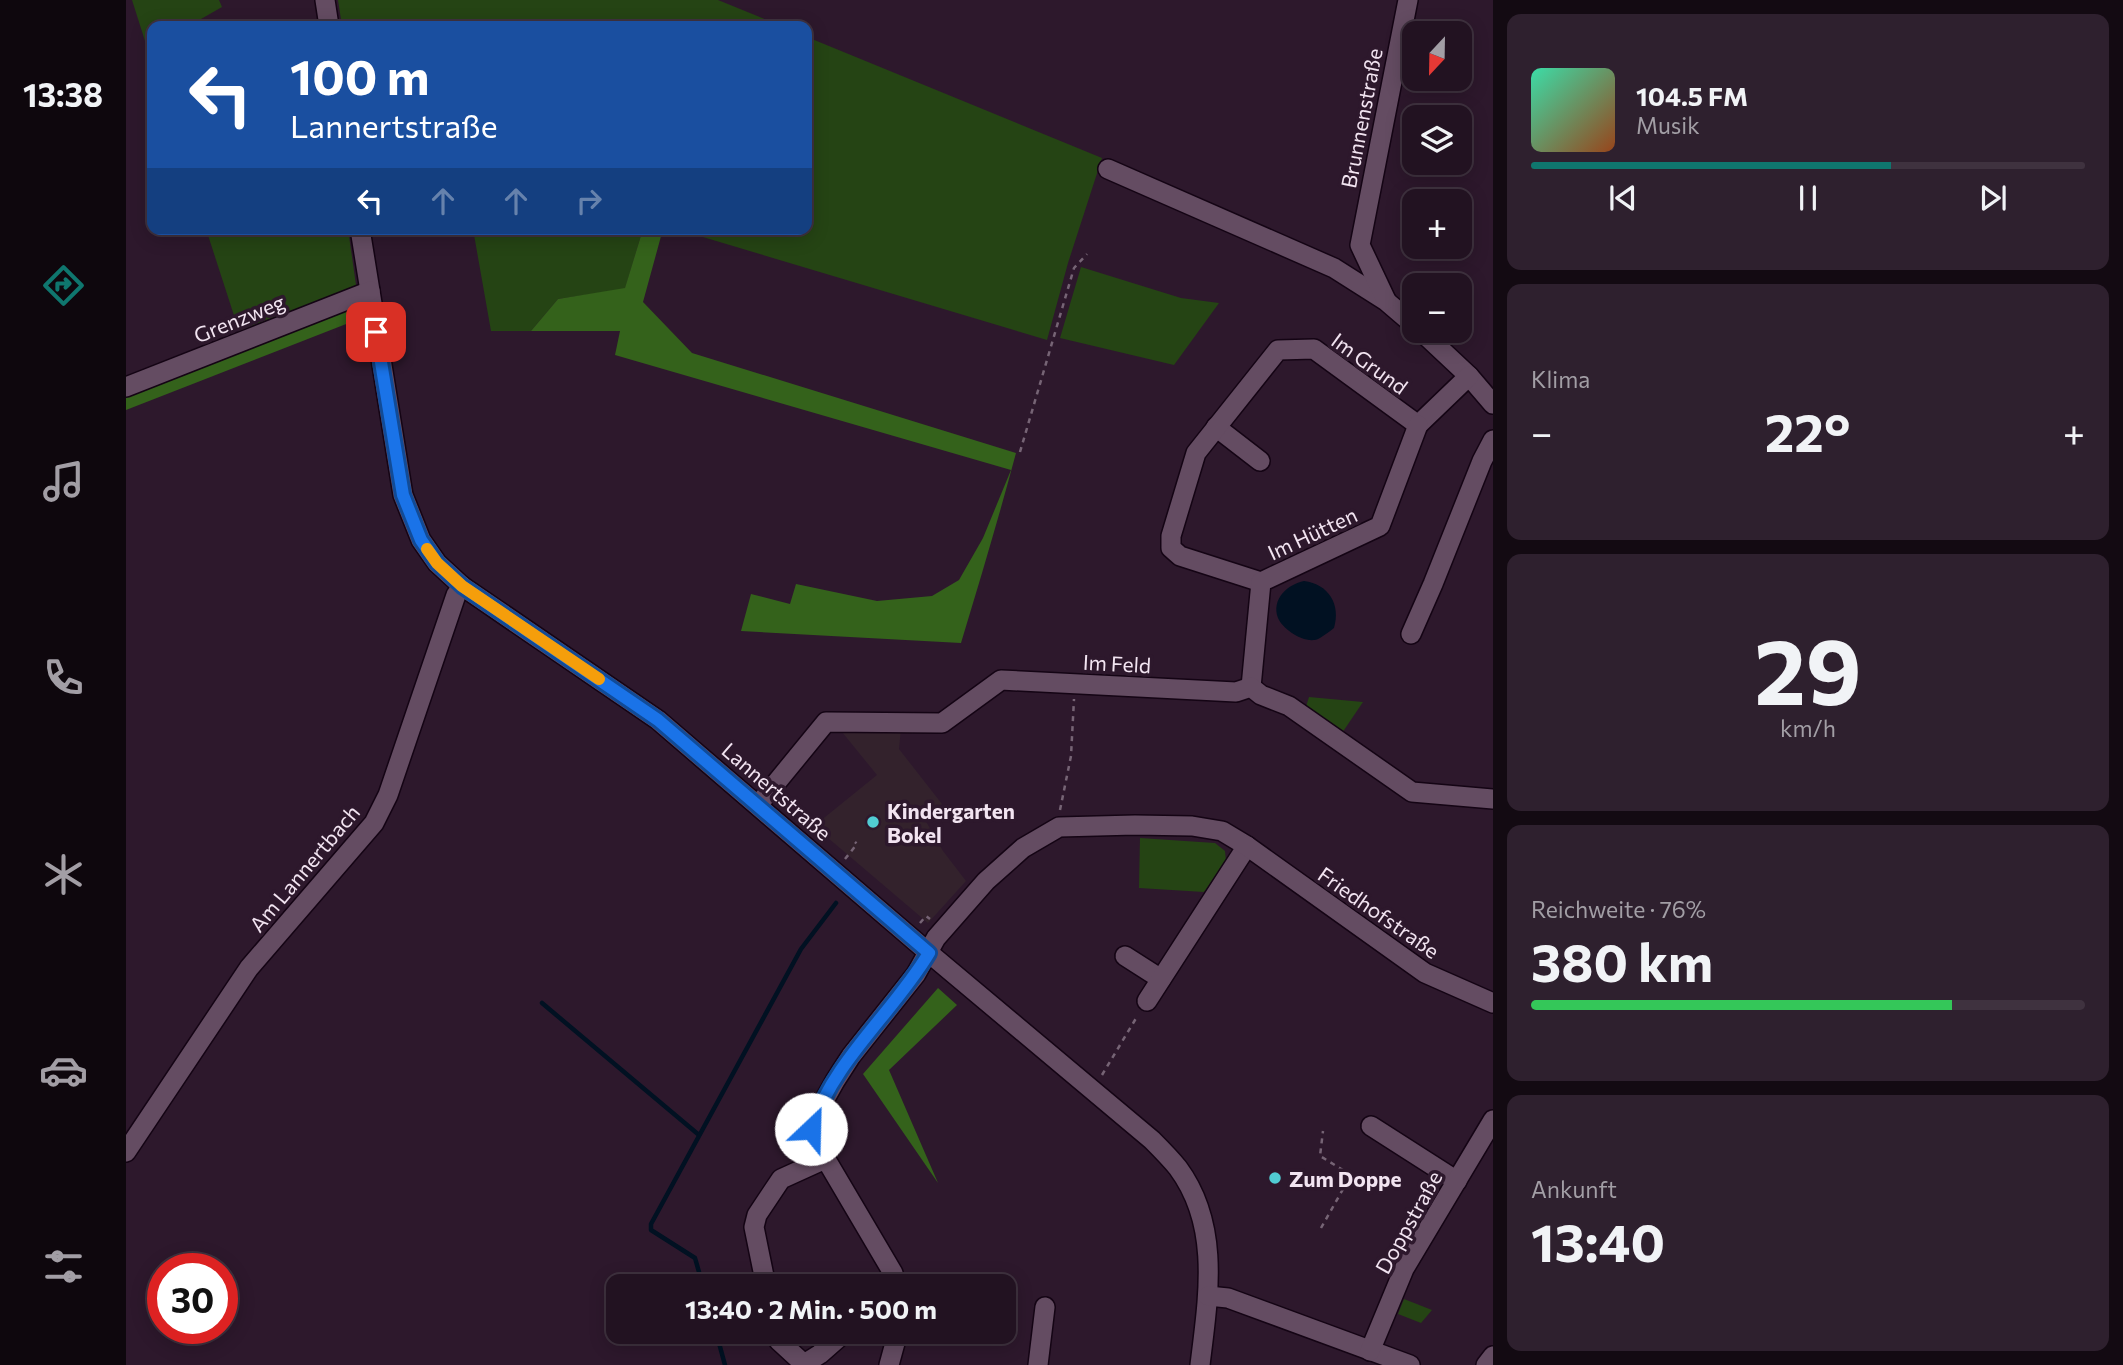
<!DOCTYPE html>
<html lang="de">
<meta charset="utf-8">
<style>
:root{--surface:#221221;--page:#2e202e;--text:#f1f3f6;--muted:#a29ea5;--line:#3f323f;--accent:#0f766e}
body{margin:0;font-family:Commissioner,sans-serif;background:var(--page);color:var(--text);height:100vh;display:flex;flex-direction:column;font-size:26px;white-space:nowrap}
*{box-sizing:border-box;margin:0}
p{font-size:23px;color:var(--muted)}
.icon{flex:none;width:38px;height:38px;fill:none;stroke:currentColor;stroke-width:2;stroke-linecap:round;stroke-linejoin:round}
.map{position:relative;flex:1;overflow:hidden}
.details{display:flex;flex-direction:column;gap:14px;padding:14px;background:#130a12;width:630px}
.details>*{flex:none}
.guide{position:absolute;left:21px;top:21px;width:665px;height:214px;border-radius:14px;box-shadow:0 4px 18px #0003,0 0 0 2px var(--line);background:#1a4fa0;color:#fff;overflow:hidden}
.needle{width:46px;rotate:202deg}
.fabs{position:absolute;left:1276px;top:21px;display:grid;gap:14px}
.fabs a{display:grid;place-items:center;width:70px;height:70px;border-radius:14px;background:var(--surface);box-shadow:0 4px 18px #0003,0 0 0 2px var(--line);font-size:35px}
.speed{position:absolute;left:21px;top:1253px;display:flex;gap:14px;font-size:35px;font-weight:700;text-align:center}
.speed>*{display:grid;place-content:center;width:91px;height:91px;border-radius:50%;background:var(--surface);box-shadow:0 4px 18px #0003,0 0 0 2px var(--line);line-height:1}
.speed .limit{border:10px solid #d22;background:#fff;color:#111}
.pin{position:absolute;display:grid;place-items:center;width:60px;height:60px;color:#fff;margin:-30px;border-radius:14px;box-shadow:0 4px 10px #0006}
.me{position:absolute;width:77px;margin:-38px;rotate:24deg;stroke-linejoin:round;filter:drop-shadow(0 0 5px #0008)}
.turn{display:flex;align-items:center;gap:24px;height:147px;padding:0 28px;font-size:32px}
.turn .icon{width:91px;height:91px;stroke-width:2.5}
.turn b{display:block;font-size:49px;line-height:60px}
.lanes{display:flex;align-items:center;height:66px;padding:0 28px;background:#0003;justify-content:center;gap:35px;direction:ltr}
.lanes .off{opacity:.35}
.big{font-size:52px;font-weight:700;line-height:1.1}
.details .widget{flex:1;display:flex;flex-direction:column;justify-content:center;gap:10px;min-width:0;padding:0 24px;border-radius:14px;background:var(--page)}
.details .dial{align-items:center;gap:0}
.dial b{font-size:91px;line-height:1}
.song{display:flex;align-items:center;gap:21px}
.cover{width:84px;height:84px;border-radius:10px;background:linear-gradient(135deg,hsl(160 70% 55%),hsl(20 70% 35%))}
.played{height:7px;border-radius:4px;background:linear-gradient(90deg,var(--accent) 65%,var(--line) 65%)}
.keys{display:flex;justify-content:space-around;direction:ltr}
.heat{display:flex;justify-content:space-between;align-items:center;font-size:38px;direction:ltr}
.charge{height:10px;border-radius:5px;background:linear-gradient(90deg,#34c759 76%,var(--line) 0)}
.trip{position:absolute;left:480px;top:1274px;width:410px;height:70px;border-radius:14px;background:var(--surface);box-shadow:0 4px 18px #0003,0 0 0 2px var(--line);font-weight:700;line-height:70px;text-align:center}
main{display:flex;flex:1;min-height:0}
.menu{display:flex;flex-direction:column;width:126px;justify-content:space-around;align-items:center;background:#0e070d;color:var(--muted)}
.menu .icon{width:49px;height:49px}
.menu .selected{color:var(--accent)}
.menu b{font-size:32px;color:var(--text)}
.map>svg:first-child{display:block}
</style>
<main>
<nav class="menu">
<b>13:38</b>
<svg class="icon selected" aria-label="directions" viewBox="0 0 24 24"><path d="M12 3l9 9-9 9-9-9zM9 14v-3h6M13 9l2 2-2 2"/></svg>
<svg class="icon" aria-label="music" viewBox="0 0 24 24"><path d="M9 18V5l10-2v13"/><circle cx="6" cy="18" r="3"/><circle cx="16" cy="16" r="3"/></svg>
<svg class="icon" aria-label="phone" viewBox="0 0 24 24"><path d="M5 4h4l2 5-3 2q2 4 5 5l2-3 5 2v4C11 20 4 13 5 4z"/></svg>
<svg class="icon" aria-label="climate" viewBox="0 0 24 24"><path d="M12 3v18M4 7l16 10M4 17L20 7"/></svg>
<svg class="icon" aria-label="car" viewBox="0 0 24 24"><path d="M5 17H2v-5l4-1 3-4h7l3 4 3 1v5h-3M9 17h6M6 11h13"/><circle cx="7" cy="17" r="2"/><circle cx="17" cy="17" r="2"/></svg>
<svg class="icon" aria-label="filters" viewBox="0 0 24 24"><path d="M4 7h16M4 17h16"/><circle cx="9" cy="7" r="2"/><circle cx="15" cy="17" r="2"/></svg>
</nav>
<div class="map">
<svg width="1367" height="1365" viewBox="0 0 1367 1365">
<rect width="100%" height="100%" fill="#2d182c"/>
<polygon fill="#33222c" points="724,726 775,729 773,749 816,804 798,818 817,851 840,881 802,923 688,826 751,775 716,732"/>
<g fill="#254414">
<polygon points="6,0 93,0 96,7 68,23 70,26 26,26 26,63"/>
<polygon points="212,0 592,0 656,26 216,26"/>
<polygon points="681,37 976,158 942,263 921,340 550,229 681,229"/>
<polygon points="80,229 222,229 230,285 114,334"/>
<polygon points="347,229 517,229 499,289 432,299 405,331 365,331"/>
<polygon points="955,267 1055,298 1093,303 1048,365 934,338"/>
<polygon points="1183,697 1237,702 1216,733 1179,710"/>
<polygon points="1014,838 1089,843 1099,851 1100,861 1078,892 1013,888"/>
<polygon points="1278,1299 1306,1310 1295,1323 1272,1314"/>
</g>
<g fill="#34621b">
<path d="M517,229h20l-20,73 49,51 324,100c-17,64 -36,127 -55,190l-220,-12 10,-37 39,10 6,-20 81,17 55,-5 27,-16 24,-42 28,-68 -396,-115 5,-24h-89l27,-32 67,-11z"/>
<polygon points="231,304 233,319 0,410 0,396"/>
<polygon points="812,988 831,1005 763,1070 812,1183 737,1074"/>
</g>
<path fill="#011122" d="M1178,581c25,3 37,24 30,47 -4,3 -9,7 -14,10 -13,8 -37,-8 -42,-20 -7,-19 10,-34 26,-37z"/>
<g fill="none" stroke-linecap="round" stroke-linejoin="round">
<g stroke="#011122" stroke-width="4.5">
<polyline points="416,1003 573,1135"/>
<polyline points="577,1286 569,1258 525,1230 525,1224 675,949 710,903"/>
<polyline points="590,1332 599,1365"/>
</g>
<g stroke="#140414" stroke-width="22">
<g id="minor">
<polyline points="199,0 203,26"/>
<polyline points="982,169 1208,268 1260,301 1288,325"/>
<path d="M234,229l43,266 18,45 16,23 25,23 196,134 271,233 223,187c9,9 18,18 26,28 43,58 30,130 22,197"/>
<polyline points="1260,300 1234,245 1282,0"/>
<polyline points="1295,331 1343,376 1367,404"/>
<polyline points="0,387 244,291"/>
<polyline points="1090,427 1134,461"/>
<polyline points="1135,582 1054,556 1045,548 1045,536 1070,453 1152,350 1188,349 1292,425 1343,376"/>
<polyline points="1285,634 1307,584 1356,461 1367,440"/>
<polyline points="1125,687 1135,582 1254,526 1292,425"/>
<polyline points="632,805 700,722 816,723 875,680 1110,692 1125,687 1135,695 1163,706 1286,792 1367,799"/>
<polyline points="999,956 1035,979"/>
<polyline points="1021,1001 1121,846"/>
<polyline points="1245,1126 1331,1181"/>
<polyline points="0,1152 123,968 248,823 262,795 330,595 336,586"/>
<polyline points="640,1286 628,1227 631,1215 655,1179 699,1159"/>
<polyline points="769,1286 767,1273 688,1139 685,1129 689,1117 709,1081 725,1056 790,974 810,938 860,881 897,848 933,827 1009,825 1066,826 1096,831 1121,846 1299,973 1367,1003"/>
<polyline points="1082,1296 1102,1298 1284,1365"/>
<polyline points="651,1332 653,1341 678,1364 694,1354 719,1332"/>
<polyline points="1244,1351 1278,1269 1367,1120"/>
<polyline points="763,1365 772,1332"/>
<polyline points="912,1365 919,1307"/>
<polyline points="1360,1365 1367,1356"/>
</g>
</g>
<g stroke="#766475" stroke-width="2.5" stroke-dasharray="5 5" stroke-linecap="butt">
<polyline points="894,452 948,268 961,254"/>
<polyline points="934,810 945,756 948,699"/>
<polyline points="673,814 695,836"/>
<polyline points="719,859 731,844 729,842"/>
<polyline points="794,923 800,916 804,919"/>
<polyline points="976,1075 1012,1015"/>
<polyline points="1195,1228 1225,1175 1194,1156 1197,1131"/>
</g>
<use href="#minor" stroke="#644c62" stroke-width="19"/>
</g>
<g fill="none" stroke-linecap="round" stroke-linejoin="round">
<g stroke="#114b97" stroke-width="18">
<path id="route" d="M250,332l27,163 18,45 16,23 25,23 196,134 271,233c-36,60 -95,107 -118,176"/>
</g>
<use href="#route" stroke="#1a73e8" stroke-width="12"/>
<polyline stroke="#f59e0b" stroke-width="12" points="301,549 311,563 336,586 473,679"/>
</g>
<g fill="#51ccd3" stroke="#2d182c" stroke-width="2.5">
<circle cx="747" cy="822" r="7"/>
<circle cx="1149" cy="1178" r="7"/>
</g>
<g text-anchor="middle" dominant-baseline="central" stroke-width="7" stroke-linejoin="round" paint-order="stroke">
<g font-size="21" fill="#f2e4f1" stroke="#2d182c">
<text transform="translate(1235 118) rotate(-79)">Brunnenstraße</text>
<text transform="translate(113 318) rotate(-22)">Grenzweg</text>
<text transform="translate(1244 363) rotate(36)">Im Grund</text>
<text transform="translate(1186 533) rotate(-25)">Im Hütten</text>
<text transform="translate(991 663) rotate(3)">Im Feld</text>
<text transform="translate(651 791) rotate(41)">Lannertstraße</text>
<text transform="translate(178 868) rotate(-50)">Am Lannertbach</text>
<text transform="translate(1253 912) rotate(35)">Friedhofstraße</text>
<text transform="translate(1282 1222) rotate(-61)">Doppstraße</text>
</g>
<g font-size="21" font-weight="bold" fill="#f2e4f1" stroke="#2d182c" text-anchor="start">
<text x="761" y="810">Kindergarten<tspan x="761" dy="24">Bokel</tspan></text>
<text x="1163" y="1178">Zum Doppe</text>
</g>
</g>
</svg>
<div class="fabs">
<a><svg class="needle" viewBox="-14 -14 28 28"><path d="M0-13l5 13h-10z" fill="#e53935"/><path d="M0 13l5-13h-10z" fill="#a29ea5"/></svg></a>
<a><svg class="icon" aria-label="layers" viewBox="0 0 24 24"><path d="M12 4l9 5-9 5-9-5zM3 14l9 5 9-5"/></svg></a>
<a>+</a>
<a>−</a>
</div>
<div class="speed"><div class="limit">30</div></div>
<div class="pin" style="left:250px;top:332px;background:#d93025"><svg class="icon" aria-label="arrive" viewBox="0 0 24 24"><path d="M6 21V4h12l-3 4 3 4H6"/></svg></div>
<svg class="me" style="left:685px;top:1129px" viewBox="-20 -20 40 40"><circle r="19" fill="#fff"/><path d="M0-13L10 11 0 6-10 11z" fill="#1a73e8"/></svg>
<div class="trip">13:40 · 2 Min. · 500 m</div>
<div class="guide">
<div class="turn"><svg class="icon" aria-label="left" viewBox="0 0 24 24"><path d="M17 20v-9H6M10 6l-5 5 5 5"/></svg><div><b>100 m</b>Lannertstraße</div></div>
<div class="lanes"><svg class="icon" aria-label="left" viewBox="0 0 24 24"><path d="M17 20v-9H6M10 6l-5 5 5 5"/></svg><svg class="icon off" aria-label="ahead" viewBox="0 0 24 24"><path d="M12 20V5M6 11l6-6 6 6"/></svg><svg class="icon off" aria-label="ahead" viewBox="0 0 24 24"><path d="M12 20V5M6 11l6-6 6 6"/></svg><svg class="icon off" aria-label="right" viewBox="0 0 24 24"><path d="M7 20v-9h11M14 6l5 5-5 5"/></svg></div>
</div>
</div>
<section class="details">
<div class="widget">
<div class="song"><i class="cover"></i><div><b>104.5 FM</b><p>Musik</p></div></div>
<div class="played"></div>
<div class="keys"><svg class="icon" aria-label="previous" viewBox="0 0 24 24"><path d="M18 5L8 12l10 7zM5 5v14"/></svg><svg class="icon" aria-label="pause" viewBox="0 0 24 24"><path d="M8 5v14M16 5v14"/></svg><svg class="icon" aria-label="next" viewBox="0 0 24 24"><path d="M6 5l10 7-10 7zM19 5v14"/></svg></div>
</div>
<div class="widget"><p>Klima</p>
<div class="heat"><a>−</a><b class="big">22°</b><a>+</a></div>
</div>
<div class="widget dial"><b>29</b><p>km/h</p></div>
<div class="widget"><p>Reichweite · 76%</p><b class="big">380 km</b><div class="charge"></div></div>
<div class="widget"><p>Ankunft</p><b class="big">13:40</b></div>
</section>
</main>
